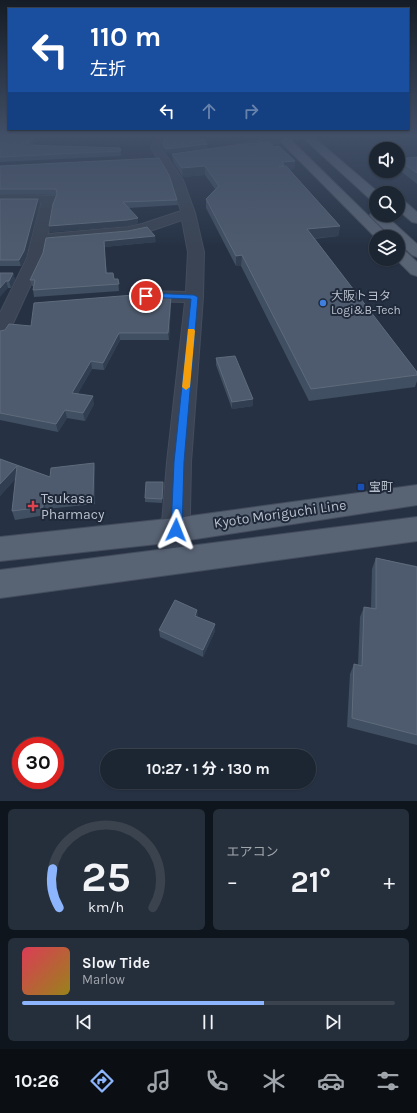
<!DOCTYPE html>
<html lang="ja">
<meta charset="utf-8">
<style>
:root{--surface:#1c2633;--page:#252e3b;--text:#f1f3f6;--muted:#a0a5ac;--line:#3a434e;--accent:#8db5fd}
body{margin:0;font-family:Karla,"Noto Sans JP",sans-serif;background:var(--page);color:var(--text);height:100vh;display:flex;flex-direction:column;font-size:15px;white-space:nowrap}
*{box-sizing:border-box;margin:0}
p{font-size:13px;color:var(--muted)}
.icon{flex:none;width:22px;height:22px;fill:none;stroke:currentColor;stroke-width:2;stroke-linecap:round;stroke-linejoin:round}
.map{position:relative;height:801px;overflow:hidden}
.details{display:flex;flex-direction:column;gap:8px;padding:8px;background:#0f151c;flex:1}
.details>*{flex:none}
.top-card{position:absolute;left:8px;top:8px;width:401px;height:122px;border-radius:0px;box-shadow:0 1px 3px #0004,0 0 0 1px var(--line);background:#1a4fa0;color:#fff;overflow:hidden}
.fabs{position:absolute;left:369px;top:142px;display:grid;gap:8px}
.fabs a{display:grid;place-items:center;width:36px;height:36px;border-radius:50%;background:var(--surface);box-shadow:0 1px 3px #0004,0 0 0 1px var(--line);font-size:20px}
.speed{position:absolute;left:12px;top:737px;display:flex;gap:8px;font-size:20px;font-weight:700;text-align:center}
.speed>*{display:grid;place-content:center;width:52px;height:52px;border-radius:50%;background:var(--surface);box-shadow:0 1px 3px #0004,0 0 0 1px var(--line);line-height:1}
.speed .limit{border:6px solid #d22;background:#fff;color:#111}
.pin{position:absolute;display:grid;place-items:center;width:34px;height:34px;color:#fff;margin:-17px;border:2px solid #fff;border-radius:50%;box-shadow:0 1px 4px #0007}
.me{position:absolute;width:44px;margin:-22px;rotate:2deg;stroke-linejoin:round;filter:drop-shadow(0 0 3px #0008)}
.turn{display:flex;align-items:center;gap:14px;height:84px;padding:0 16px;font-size:18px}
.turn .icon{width:52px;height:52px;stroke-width:2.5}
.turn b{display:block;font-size:28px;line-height:34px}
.lanes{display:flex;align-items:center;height:38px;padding:0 16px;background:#0003;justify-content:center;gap:20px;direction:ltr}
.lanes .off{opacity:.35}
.big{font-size:30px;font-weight:700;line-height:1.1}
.details .card{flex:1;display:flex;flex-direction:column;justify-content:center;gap:6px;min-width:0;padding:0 14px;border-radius:6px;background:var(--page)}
.details .dial{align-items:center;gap:0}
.dial svg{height:104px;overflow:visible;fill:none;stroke:var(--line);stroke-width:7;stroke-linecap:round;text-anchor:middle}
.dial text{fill:var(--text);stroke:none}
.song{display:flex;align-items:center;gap:12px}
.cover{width:48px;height:48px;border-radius:6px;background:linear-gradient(135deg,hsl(350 70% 55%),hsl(50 70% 35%))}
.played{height:4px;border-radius:2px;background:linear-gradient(90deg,var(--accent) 65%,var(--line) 65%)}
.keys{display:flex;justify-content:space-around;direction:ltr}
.heat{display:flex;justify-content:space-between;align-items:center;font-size:22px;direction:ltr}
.details .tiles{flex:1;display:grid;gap:8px;grid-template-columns:1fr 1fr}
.card:last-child{grid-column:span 2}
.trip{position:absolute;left:100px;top:749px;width:216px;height:40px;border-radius:20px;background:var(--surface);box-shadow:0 1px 3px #0004,0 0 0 1px var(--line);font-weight:700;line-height:40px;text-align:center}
.tab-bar{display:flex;height:64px;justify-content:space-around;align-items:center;background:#0b0f14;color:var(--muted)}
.tab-bar .icon{width:28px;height:28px}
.tab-bar .selected{color:var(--accent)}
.tab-bar b{font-size:18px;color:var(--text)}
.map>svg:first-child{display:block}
</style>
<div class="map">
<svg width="417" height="801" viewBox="0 0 417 801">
<rect width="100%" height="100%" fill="#263244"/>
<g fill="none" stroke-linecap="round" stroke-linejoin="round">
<g stroke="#444d5d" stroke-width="2">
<g id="minor">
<polygon points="0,135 9,135 4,144 0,145"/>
<polygon points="156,135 166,135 166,139 161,148 183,180 195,213 204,252 203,297 191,462 189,560 184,569 174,573 164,569 159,560 167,462 185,302 142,301 136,300 133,296 136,292 142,291 186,292 188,252 182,220 150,231 128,235 46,243 43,258 9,332 7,336 0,338 0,313 27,258 39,209 42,203 0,203 0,195 56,196 57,199 53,209 48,234 128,227 142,224 181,211 171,180 151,148 156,139"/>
<polygon points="290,135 309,135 304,138 234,151 229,148 234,145"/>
</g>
</g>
<g stroke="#444d5d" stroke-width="2">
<g id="major">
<polygon points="285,135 293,135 294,137 292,141 390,237 376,237 376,238 282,143 281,141"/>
<polygon points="300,135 311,135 379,193 376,193 376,201 371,200"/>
<polygon points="398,199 403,200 417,212 417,223 412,222 398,210"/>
<polygon points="376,211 376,215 385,215 417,244 417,257 412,255 398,242 398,237 392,237 372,218 370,215 372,212"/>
<polygon points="398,247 403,249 417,262 417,276 411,274 396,259 398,259"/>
<polygon points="417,485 417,505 176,542 0,561 0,537 176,518"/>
<polygon points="417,517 417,541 0,598 0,570"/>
</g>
</g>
<use href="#minor" fill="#3a4454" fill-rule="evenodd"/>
<use href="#major" fill="#586374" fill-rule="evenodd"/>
</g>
<g fill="#414f62">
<polygon points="356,135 385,135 373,139"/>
<polygon points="409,135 417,135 417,137"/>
<polygon points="41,136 32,145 120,148 121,156 0,162 0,141"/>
<polygon points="195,139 207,148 167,153 163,148 163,143"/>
<polygon points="274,147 295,161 294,169 289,170 340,226 338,236 314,239 417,372 417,381 415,387 309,401 241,266 236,266 206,208 206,199 215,189 205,175 183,177 173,162 172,154"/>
<polygon points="417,157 417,184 398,169 398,159"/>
<polygon points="0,166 177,200 178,205 128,208 138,218 138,223 128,226 50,232 57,195 0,194"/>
<polygon points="0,199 40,204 26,257 21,266 0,266"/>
<polygon points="46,238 156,242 104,247 107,273 114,279 118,279 119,291 34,297 33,290 34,286 32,286 30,280 43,253"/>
<polygon points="0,273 13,273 15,280 11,288 8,288"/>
<polygon points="171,303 169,340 120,340 104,370 92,369 78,393 94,404 85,421 67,418 58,432 0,420 0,331 31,326"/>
<polygon points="216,358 253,399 253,406 232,409 216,365"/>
<polygon points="0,459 50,477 94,463 95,472 95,504 46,509 46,515 15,520 12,511 15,479 0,496"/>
<polygon points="164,486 162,503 145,502 145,498"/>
<polygon points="376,558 417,566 417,745 347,727 350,674 354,664 358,665 360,617 364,607 371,608 372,569"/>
<polygon points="197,617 215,624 215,631 203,657 160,637 159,630"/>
</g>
<g fill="#313e51">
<polygon points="37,135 41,135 41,136 28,150 27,145"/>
<polygon points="374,135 385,135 373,139"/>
<polygon points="207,144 207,148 167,153 166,149"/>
<polygon points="295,161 294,169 284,170 279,167 282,162"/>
<polygon points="205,166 205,175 183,177 182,168"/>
<polygon points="38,199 40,204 26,257 21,266 19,260"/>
<polygon points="138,218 138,223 128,226 50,232 49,226"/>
<polygon points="340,226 338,236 306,239 307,229"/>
<polygon points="155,236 156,242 104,247 107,280 104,241"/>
<polygon points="242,255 241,266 236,266 236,256"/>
<polygon points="13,273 15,280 11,288 9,281"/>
<polygon points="6,281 8,288 0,297 0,288"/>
<polygon points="171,296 171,303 169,340 168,333"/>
<polygon points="119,333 120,340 104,370 103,363"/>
<polygon points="91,361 92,369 74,400 72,393"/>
<polygon points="93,396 94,404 85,421 83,413"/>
<polygon points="253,399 253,406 232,409 232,402"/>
<polygon points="65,410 67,418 58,432 56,424"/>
<polygon points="94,463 95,472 95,504 93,496"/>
<polygon points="17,466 20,474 0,496 0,484"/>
<polygon points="163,482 164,486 162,503 162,499"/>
<polygon points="43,501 46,509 46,515 43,507"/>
<polygon points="197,610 198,616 195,622 195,616"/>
<polygon points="215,624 215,631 203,657 203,650"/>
</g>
<g fill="#4e5b6e" stroke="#5e6b7c">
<polygon points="7,135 37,135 27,145 120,148 121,151 0,157 0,141 4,140"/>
<polygon points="166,135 192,135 195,139 204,139 207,144 166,149 163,143"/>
<polygon points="269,142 274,147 279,146 295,161 282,162 284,165 279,167 286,166 340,226 307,229 417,372 417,375 311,389 242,255 236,256 206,199 219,186 205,166 182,168 172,154 236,145"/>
<polygon points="417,157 417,173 398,159"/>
<polygon points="159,158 169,175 177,200 123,202 138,218 127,220 49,226 53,204 57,194 56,189 0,189 0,166"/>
<polygon points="0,199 38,199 24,251 19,260 0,260"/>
<polygon points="147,227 155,236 104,241 106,273 113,273 114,279 118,279 119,284 33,290 35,280 30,280 43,253 46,238 128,231"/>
<polygon points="0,273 13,273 9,281 6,281 0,288"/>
<polygon points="146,294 171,296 168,333 119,333 103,363 91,361 72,393 93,396 83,413 65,410 56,424 0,413 0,331 5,330 9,324 31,326 34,303"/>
<polygon points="235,356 253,399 232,402 216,358"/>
<polygon points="0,459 50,477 51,468 94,463 93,496 43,501 43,507 12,511 17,466 0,484"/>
<polygon points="146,482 163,482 162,499 145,498"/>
<polygon points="376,558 417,567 417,735 352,718 354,664 362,666 364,607 376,609"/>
<polygon points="175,600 197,610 195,616 215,624 203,650 159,630"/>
</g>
<linearGradient id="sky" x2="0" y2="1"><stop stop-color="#151c25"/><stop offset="0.55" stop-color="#414f67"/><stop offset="1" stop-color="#414f67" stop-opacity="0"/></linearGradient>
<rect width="417" height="247" fill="url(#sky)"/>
<polygon fill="#1a73e8" stroke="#114b97" points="146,293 194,295 198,297 184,462 182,530 180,533 176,534 172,533 171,530 174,462 191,299 144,297 143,296"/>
<polygon fill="#f59e0b" points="188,329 194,329 195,331 190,387 186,390 182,387"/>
<circle fill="#3f7fe0" stroke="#1f2939" stroke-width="1.5" cx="323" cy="303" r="4"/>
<rect fill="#1a4fb4" stroke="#1f2939" stroke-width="1.5" x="357" y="483" width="8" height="8" rx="2"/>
<path fill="#e0444e" stroke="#1f2939" stroke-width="1.5" d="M31 500h4v4h4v4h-4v4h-4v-4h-4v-4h4z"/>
<g text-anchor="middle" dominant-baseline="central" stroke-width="4" stroke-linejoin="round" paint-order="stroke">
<g font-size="12" fill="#b8c0cd" stroke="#1f2939" text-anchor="start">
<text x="331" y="296">大阪トヨタ<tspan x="331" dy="14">Logi&amp;B-Tech</tspan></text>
<text x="369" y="487">宝町</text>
</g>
<g font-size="14" fill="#b8c0cd" stroke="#1f2939" text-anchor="start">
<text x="41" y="498">Tsukasa<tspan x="41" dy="16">Pharmacy</tspan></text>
</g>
<g font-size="14" fill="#b8c0cd" stroke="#1f2939">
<text transform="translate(280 514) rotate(-8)">Kyoto Moriguchi Line</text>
</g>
</g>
</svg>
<div class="fabs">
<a><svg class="icon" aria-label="sound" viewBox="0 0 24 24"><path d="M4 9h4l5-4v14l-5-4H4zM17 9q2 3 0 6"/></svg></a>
<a><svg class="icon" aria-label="search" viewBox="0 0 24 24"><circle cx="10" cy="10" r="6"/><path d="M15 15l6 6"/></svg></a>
<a><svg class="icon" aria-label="layers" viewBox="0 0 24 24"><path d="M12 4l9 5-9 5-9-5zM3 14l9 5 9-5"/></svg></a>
</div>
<div class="speed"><div class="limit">30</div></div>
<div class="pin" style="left:146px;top:296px;background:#d93025"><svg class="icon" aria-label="arrive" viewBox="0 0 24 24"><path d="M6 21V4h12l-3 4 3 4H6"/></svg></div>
<svg class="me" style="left:176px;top:530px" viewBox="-20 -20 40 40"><path d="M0-17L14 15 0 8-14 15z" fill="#1a73e8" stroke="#fff" stroke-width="4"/></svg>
<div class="trip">10:27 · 1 分 · 130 m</div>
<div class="top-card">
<div class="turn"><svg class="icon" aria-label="left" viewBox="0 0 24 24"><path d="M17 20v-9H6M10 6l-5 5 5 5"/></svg><div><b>110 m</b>左折</div></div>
<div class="lanes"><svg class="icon" aria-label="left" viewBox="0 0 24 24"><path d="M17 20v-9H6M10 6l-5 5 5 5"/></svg><svg class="icon off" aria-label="ahead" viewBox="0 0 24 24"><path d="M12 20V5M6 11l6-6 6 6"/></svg><svg class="icon off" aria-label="right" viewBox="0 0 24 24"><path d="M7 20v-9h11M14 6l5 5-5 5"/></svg></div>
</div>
</div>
<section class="details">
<div class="tiles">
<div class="card dial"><svg viewBox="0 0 100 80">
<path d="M14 69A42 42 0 1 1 86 69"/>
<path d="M14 69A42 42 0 0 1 9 39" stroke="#8db5fd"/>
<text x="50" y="56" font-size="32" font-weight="700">25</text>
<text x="50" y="72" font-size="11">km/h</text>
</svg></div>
<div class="card"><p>エアコン</p>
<div class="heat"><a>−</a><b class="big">21°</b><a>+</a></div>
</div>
<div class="card">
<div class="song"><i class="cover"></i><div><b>Slow Tide</b><p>Marlow</p></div></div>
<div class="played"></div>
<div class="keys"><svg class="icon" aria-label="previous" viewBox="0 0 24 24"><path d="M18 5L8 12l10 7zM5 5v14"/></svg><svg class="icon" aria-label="pause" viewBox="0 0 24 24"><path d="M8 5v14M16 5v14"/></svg><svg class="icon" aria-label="next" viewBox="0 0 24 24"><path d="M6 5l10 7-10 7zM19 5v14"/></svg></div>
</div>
</div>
</section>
<nav class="tab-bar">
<b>10:26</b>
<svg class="icon selected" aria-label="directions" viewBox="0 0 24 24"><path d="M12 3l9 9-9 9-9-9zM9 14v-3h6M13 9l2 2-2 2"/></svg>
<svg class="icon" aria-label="music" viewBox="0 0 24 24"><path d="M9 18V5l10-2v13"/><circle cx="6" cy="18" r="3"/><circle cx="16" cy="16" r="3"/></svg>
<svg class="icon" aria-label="phone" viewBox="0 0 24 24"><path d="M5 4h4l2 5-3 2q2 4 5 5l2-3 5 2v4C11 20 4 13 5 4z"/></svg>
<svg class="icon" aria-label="climate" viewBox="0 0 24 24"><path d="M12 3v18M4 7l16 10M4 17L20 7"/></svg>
<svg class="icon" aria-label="car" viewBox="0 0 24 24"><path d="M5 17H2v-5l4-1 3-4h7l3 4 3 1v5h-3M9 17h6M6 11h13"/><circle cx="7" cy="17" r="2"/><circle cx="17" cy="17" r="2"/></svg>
<svg class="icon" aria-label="filters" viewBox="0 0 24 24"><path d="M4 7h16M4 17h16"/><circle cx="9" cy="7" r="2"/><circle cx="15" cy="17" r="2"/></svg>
</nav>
